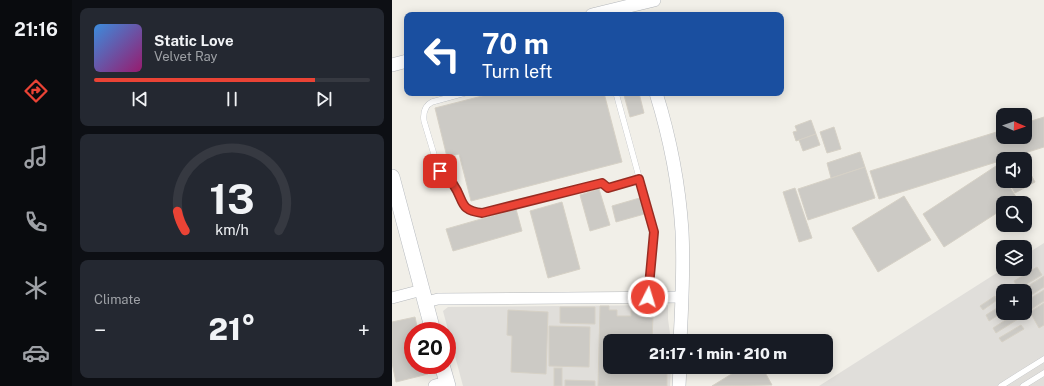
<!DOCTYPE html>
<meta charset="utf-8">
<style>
:root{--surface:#171b24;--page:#242831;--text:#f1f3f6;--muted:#9ea1a6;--line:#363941;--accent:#ea4335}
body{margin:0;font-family:"Public Sans",sans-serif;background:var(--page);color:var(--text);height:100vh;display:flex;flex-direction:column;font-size:15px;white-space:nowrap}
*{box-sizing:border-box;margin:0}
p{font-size:13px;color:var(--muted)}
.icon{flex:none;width:22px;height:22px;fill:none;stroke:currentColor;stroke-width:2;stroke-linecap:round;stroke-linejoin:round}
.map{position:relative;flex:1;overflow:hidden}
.drawer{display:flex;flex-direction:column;gap:8px;padding:8px;background:#0d0f14;width:320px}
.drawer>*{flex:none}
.banner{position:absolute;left:12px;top:12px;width:380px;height:84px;border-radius:8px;box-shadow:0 2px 10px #0003;background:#1a4fa0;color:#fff;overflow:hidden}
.needle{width:26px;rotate:92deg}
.fabs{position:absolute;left:604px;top:108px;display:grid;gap:8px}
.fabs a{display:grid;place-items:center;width:36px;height:36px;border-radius:8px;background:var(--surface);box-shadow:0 2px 10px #0003;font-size:20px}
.speed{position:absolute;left:12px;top:322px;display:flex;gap:8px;font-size:20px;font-weight:700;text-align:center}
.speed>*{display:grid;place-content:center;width:52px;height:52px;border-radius:50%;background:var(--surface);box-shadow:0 2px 10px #0003;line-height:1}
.speed .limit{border:6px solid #d22;background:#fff;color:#111}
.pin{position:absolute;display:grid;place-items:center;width:34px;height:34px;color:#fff;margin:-17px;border-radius:8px;box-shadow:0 2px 6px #0006}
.me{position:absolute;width:44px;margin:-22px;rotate:5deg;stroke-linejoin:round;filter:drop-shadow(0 0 3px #0008)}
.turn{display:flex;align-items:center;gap:14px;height:84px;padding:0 12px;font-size:18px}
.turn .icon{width:52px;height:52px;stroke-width:2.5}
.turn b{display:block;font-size:28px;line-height:34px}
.big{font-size:30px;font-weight:800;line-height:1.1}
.drawer .card{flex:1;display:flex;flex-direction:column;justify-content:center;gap:6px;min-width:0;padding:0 14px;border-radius:8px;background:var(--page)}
.drawer .dial{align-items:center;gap:0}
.dial svg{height:104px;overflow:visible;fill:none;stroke:var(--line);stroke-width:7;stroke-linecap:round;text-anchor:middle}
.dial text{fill:var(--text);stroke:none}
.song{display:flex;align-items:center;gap:12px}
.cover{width:48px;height:48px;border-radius:6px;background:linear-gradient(135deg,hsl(210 70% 55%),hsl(320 70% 35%))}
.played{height:4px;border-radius:2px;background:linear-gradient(90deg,var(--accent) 80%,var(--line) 80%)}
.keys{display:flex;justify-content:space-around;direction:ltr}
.heat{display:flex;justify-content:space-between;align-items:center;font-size:22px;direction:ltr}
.trip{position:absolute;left:211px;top:334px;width:230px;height:40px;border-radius:8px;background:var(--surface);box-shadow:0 2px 10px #0003;font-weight:800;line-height:40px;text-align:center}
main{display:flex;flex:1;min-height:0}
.tab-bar{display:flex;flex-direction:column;width:72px;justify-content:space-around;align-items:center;background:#090b0e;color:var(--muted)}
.tab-bar .icon{width:28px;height:28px}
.tab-bar .active{color:var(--accent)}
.tab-bar b{font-size:18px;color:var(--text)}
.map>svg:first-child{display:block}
</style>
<main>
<nav class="tab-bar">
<b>21:16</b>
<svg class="icon active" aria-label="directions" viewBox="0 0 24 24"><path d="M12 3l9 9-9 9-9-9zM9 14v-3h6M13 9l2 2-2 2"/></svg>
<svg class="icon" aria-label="music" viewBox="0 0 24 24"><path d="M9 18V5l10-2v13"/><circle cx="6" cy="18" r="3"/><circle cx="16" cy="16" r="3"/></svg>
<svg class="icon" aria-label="phone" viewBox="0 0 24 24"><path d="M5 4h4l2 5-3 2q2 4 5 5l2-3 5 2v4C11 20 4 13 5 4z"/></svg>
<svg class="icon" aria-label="climate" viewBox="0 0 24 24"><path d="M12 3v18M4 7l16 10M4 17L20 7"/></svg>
<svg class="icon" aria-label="car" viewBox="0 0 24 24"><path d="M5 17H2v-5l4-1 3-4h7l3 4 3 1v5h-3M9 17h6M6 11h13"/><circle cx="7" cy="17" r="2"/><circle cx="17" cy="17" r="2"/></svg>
</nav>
<section class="drawer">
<div class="card">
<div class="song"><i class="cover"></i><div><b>Static Love</b><p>Velvet Ray</p></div></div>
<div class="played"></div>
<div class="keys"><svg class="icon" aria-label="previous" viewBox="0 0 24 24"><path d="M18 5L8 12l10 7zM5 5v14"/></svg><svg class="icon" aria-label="pause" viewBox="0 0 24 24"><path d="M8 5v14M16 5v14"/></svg><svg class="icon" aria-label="next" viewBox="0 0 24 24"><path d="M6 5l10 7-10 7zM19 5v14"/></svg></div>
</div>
<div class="card dial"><svg viewBox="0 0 100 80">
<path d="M14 69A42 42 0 1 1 86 69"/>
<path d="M14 69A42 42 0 0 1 8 54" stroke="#ea4335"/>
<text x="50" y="56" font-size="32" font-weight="700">13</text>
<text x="50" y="72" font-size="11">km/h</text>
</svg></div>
<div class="card"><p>Climate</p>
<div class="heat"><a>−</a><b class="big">21°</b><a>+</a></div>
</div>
</section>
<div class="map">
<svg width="652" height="386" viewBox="0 0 652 386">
<rect width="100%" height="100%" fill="#f1efe8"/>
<g fill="#e0deda" fill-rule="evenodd">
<path d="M652,243v143h-225l184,-117h22v-14zM611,291h22v22h-22z"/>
<polygon points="276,305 276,319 279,341 218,341 218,367 279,367 278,386 71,386 51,311 56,307"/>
</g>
<g fill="#cccac5" stroke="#d6d1c6">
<polygon points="102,93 212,93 230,162 79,201 67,154 55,157 43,108"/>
<polygon points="239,93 247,93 252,113 238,117 232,95"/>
<polygon points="652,117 652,147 487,199 478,171 611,130 611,137 633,137 633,123"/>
<polygon points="419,120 424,134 404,141 401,132 405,131 403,126"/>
<polygon points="442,127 449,149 435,153 428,132"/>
<polygon points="424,134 428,145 411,151 407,140"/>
<polygon points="468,152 473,167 439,178 435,163"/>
<polygon points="628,155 630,159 620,159"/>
<polygon points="633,164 643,182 623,193 616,181 633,181"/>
<polygon points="604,166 611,177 611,181 614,181 626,200 620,203 611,203 611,209 552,247 531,214"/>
<polygon points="473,167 483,198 416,220 406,189"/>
<polygon points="403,188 420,238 407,242 391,192"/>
<polygon points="207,189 218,225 198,231 188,195"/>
<polygon points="512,196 539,240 486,272 460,228"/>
<polygon points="251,197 256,213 224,222 220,206"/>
<polygon points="170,202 188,269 156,278 138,211"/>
<polygon points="124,209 130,231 61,251 54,229"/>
<polygon points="645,267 650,275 626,289 622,281"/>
<polygon points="652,276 652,287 633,299 633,291 628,291"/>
<polygon points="652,290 652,301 638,310 634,301"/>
<polygon points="603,296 605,300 591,310 588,306"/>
<polygon points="652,303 652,325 647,328 638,312"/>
<polygon points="208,306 217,306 217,310 225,310 225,316 239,316 239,310 250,311 250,315 261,316 260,341 218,341 218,367 275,367 275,386 206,386"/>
<polygon points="168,307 203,307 203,324 168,323"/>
<polygon points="605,308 608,314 597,321 594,315"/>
<polygon points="116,310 156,312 154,374 119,372 120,336 115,335"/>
<polygon points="623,314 626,319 604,333 601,328"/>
<polygon points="23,317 26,331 21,331 21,365 34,365 36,374 4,382 0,363 0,322"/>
<polygon points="629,325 632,329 610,342 607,338"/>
<polygon points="157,326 198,327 197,367 157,366"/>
<polygon points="351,367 370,367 380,385 320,386"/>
<rect x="162" y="368" width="8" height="18"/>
<polygon points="173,380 203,381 203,386 173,386"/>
</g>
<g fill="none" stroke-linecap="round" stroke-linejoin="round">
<g stroke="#b5b8bc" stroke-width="6">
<g id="service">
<path d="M73,93l-33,9c-8,4 -9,11 -8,19l15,50 14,13 9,21 8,7 12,1 120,-30 6,5 31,-9"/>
<polyline points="224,93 262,232 256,297"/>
<polyline points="609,386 652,359"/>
<polyline points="631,386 652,373"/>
</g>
</g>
<g stroke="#b5b8bc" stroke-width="12">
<g id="minor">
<polyline points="0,298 30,290"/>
<polyline points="34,302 46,299 290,297"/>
</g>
</g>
<g stroke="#b5b8bc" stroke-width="14">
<g id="tertiary">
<polyline points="200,15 262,0"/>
<polyline points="0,65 15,61"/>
<path d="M264,93c14,45 23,91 26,138 2,37 0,73 -2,110"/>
<polyline points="43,386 55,383"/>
<polyline points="287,386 288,367"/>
</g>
</g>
<g stroke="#b6babf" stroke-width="16">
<g id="secondary">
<polyline points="0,177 41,331"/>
<polyline points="50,365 56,386"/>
</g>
</g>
<use href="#service" stroke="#fff" stroke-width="5.5"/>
<use href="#minor" stroke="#fff" stroke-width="11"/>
<use href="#tertiary" stroke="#fff" stroke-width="13"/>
<use href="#secondary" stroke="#fff" stroke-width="15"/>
</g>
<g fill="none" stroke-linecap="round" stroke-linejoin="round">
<g stroke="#982c22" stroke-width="10">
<path id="route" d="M48,171c4,4 10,8 13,13 12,17 5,26 29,29l120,-30 6,5 31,-9 15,53 -6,65"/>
</g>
<use href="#route" stroke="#ea4335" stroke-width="7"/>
</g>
</svg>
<div class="fabs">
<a><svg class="needle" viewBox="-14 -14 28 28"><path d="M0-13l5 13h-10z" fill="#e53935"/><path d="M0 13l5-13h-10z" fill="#9ea1a6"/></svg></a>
<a><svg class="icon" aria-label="sound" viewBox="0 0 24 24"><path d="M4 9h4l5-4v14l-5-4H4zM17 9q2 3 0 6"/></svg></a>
<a><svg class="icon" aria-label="search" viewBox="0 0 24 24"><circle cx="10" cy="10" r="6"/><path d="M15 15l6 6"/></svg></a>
<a><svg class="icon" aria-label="layers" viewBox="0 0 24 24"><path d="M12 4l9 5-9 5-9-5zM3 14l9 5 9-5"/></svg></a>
<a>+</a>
</div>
<div class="speed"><div class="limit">20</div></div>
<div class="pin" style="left:48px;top:171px;background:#d93025"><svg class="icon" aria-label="arrive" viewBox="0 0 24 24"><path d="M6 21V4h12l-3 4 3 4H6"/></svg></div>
<svg class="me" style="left:256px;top:297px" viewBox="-20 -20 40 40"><circle r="17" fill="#ea4335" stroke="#fff" stroke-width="3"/><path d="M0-11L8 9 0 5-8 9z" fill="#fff"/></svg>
<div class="trip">21:17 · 1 min · 210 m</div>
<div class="banner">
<div class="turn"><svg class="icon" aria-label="left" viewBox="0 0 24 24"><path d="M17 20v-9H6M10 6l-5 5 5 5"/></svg><div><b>70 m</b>Turn left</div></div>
</div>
</div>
</main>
